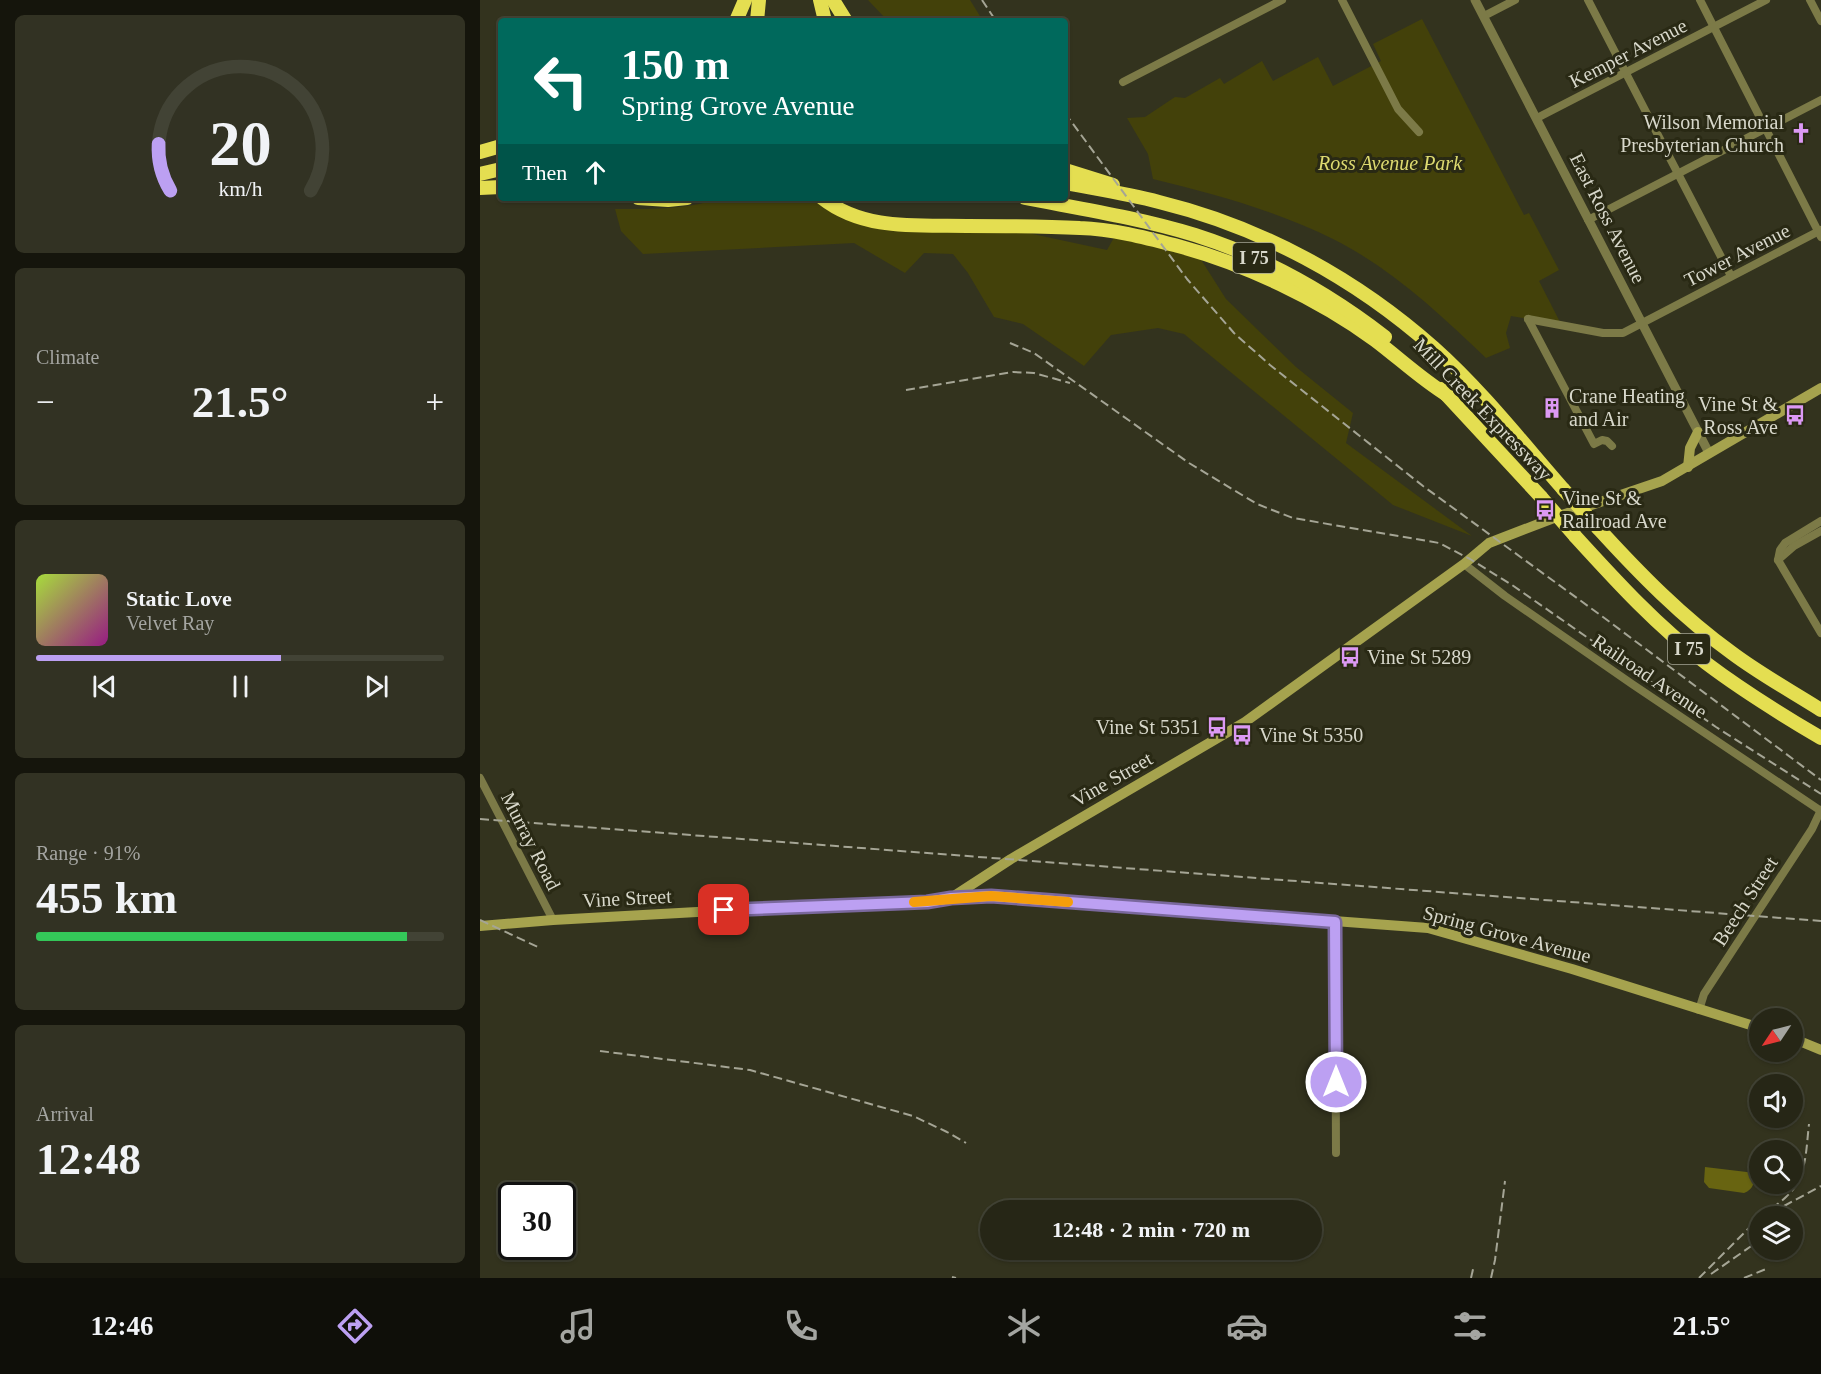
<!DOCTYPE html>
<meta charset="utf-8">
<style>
:root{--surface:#262616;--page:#323223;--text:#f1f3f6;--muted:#a4a5a1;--line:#424335;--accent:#bca0f2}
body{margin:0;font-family:Georgia,serif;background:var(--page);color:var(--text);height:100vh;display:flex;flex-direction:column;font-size:22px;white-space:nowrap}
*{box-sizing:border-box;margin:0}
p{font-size:20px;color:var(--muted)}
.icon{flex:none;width:33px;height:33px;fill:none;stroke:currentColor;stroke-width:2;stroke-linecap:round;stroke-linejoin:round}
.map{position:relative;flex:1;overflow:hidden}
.details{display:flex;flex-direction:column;gap:15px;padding:15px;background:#15150c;width:480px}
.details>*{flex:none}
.guide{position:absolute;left:18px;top:18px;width:570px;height:183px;border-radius:6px;box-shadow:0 2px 4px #0004,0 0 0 2px var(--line);background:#00695c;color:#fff;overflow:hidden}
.needle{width:39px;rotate:235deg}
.fabs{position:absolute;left:1269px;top:1008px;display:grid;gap:12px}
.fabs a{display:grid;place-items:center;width:54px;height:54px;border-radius:50%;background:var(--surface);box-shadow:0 2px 4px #0004,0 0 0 2px var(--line);font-size:30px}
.speed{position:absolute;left:18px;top:1182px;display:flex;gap:12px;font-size:30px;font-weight:700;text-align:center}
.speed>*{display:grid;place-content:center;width:78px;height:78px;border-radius:50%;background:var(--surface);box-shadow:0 2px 4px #0004,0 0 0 2px var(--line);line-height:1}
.speed .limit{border:3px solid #111;border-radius:9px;background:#fff;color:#111}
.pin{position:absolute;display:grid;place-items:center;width:51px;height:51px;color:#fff;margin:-26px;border-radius:12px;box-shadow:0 3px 9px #0006}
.me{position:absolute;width:66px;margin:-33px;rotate:0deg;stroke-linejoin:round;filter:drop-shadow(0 0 4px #0008)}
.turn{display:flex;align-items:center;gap:21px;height:126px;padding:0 24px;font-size:27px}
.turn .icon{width:78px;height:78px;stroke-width:2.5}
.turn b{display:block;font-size:42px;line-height:51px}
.then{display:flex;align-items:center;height:57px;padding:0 24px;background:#0003;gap:12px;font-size:22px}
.big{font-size:45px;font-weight:600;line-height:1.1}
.details .tile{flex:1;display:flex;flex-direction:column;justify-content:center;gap:9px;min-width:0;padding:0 21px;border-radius:9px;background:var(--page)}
.details .dial{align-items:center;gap:0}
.dial svg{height:156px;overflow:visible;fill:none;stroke:var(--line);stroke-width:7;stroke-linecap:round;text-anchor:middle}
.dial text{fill:var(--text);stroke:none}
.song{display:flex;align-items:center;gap:18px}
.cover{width:72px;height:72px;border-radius:9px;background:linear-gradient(135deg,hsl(80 70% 55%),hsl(310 70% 35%))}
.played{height:6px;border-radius:3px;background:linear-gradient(90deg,var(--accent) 60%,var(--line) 60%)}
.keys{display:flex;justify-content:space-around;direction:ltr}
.heat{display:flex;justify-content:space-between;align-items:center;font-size:33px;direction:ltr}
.charge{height:9px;border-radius:4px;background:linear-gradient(90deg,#34c759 91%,var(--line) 0)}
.trip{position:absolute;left:500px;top:1200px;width:342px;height:60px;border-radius:30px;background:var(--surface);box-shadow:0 2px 4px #0004,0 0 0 2px var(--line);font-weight:600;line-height:60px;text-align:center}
.dock{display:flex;height:96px;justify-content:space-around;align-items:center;background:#0f0f09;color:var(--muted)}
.dock .icon{width:42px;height:42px}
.dock .current{color:var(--accent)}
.dock b{font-size:27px;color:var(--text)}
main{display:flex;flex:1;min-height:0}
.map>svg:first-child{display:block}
</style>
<main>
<section class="details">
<div class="tile dial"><svg viewBox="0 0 100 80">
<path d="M14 69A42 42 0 1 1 86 69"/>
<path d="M14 69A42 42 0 0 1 8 45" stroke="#bca0f2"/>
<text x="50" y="56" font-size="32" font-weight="700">20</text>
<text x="50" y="72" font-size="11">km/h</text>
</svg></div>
<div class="tile"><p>Climate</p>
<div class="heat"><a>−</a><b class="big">21.5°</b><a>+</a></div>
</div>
<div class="tile">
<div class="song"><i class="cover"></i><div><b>Static Love</b><p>Velvet Ray</p></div></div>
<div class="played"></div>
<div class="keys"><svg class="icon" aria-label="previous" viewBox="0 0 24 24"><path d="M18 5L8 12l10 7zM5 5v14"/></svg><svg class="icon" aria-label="pause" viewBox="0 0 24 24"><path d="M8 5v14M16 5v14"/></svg><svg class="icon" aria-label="next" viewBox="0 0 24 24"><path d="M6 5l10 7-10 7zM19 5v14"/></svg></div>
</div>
<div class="tile"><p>Range · 91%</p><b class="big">455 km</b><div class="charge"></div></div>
<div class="tile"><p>Arrival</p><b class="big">12:48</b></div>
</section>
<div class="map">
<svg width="1341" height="1278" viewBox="0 0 1341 1278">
<rect width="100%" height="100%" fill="#33331e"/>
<g fill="#43410a">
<polygon points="388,0 490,0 503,21 408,21"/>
<path d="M942,19l102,196 5,-2 30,57 -20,11 22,43 -50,-8 -5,17 4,15 -24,10c-46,-44 -94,-89 -151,-118 -58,-29 -120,-46 -182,-61l-5,-25 -21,-36 18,-1 30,-20 10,1 35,-20 4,6 38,-23 11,20 45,-24 15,29 48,-25 -8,-17z"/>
<path d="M241,198h93l38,21 176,14 79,17 13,-23 73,20 33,52 70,68 57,46 -7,30 126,93 -79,-31 -209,-171 -26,-6 -47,7 -27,31 -61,-42 -29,-7 -26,-44 -15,-19 -29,-1 -19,20 -51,-30 -211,11 -22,-23 -6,-22c36,0 72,1 106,-11z"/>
</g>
<path fill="#686411" d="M1225,1167l50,6c-1,10 -1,16 -11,20l-35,-5 -5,-6z"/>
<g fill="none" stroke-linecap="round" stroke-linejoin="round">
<g stroke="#7c7a47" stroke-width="8">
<polyline points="862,0 918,109 939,132"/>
<polyline points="1108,0 1251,276"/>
<polyline points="1220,0 1341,237"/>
<polyline points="1330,0 1341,21"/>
<polyline points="1004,16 1035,0"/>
<polyline points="643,82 802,0"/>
<polyline points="1057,118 1286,0"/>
<polyline points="1108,220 1341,100"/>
<polyline points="1048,319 1123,333 1143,333 1341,230"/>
<polyline points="1048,319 1114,444 1122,440 1127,441 1132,446"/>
<polyline points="1299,559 1314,546 1341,531"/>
<polyline points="1298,560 1341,633"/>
<polyline points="1298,560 1300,550 1305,543 1341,521"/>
<polyline points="984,564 1025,596 1152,684 1341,811"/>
<polyline points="0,778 73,920"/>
<polyline points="855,922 856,1153"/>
<polyline points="1219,1010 1224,994 1332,829 1341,810"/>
</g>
<polyline stroke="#7c7a47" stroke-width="9" points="995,0 1229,453"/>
<g stroke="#a6a34e" stroke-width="10">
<polyline points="1208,467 1210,448 1218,432"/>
<polyline points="471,898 511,896 557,899 948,928 1092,969 1280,1028"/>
<polyline points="0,926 73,920 217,912 447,902 471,898 531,859 765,722 984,564 1009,543 1079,516 1182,481 1341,388"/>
<polyline points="1312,1038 1341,1050"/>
</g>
<g stroke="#e4de51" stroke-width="14">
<polyline points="340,0 345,21"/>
<polyline points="353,0 366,21"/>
<polyline points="256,21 265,0"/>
<polyline points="277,21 279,0"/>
<polyline points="0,152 21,146"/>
<polyline points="585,170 633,185"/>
<polyline points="0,174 21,169"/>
<path d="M585,183c31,6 63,11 94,19 102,25 196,76 275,146 47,42 87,93 129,141"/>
<polyline points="0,188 21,187"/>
<polyline points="158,198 188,200 207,198"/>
<path d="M342,198c42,33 95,27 145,28 37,0 75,0 113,2 33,1 67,10 98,18 67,18 141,53 197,94 24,18 46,39 72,55"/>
<path d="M545,198c57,11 115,20 170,37 69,22 133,58 190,102"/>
<polyline points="961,389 1061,497"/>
<path d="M1118,528c41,45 84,89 134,125 28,21 59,38 89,57"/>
<path d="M1095,536c41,45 82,90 131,127 37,28 76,52 115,75"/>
</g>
<g stroke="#a5a595" stroke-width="2" stroke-dasharray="9 4.5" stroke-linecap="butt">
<polyline points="502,0 516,21"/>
<polyline points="585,113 707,279 754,333 790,365 943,486 1123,617 1341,780"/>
<polyline points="530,343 554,353 709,463 777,504 813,518 959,543 990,559 1032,585 1236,727 1341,794"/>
<polyline points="426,390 533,372 554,373 590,383"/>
<polyline points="0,819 1341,921"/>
<polyline points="0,920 58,947"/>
<polyline points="120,1051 270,1070 433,1116 467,1132 486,1143"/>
<polyline points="1304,1206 1341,1186"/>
<path d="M1280,1216c9,-6 19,-12 27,-20 20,-18 19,-47 22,-72"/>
<polyline points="1231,1274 1280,1240"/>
<polyline points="472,1277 476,1278"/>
<polyline points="991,1278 994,1265"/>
<polyline points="1011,1278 1015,1260 1025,1181"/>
<polyline points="1219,1278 1280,1217"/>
<polyline points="1264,1278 1286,1269"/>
</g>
<g stroke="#e4de51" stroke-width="14">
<polyline points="1083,489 1118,528"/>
<polyline points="1061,497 1095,536"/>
</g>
</g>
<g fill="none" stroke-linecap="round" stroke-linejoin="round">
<g stroke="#7a689d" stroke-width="15">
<polyline id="route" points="244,910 447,902 471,898 511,896 855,922 856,1082"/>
</g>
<use href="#route" stroke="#bca0f2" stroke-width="10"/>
<polyline stroke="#f59e0b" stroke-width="10" points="434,902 511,896 588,902"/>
</g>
<defs>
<g id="church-bare" transform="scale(1.62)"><path d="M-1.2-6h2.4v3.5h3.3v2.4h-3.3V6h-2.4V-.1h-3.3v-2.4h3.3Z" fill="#dc99f4" stroke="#292914" stroke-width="2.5" paint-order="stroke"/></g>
<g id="building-bare" transform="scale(1.62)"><path d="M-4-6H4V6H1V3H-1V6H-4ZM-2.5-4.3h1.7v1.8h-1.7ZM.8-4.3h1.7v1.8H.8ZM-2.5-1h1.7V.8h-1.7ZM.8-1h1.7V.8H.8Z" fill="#dc99f4" stroke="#292914" stroke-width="2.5" paint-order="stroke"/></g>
<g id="bus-bare" transform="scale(1.62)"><path d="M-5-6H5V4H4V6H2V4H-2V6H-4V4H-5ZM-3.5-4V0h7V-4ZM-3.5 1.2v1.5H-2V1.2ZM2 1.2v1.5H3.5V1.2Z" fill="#dc99f4" stroke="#292914" stroke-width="2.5" paint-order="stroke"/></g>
</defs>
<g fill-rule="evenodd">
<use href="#church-bare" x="1321" y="133"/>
<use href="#building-bare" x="1072" y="408"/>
<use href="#bus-bare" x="1315" y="415"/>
<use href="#bus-bare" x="1065" y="510"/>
<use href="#bus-bare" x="870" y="657"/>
<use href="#bus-bare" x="737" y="727"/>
<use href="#bus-bare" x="762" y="735"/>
</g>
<g text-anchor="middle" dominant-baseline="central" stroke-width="6" stroke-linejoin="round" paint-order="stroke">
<g fill="#292914" stroke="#a4a494" stroke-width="1.5">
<rect x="753" y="243" width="42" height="30" rx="4.5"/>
<rect x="1188" y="634" width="42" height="30" rx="4.5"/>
</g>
<g font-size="18" font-weight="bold" fill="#d8d8cb">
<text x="774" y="258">I 75</text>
<text x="1209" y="649">I 75</text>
</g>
<g font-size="20" fill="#d8d8cb" stroke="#292914">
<text transform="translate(1148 53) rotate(-27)">Kemper Avenue</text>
<text transform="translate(1128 218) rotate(63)">East Ross Avenue</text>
<text transform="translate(1257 255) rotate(-27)">Tower Avenue</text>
<text transform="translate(1003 409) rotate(46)">Mill Creek Expressway</text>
<text transform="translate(1170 676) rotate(34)">Railroad Avenue</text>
<text transform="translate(632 779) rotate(-30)">Vine Street</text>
<text transform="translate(51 841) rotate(63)">Murray Road</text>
<text transform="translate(147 898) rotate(-3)">Vine Street</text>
<text transform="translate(1265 901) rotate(-57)">Beech Street</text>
<text transform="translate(1027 934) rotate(15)">Spring Grove Avenue</text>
</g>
<g font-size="20" fill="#d8d8cb" stroke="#292914" text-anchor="start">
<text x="1304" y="122" text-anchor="end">Wilson Memorial<tspan x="1304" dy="23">Presbyterian Church</tspan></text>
<text x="1089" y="396">Crane Heating<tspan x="1089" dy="23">and Air</tspan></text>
<text x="1298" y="404" text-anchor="end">Vine St &amp;<tspan x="1298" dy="23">Ross Ave</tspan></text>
<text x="1082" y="498">Vine St &amp;<tspan x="1082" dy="23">Railroad Ave</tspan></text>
<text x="887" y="657">Vine St 5289</text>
<text x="720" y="727" text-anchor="end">Vine St 5351</text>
<text x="779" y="735">Vine St 5350</text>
</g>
<g font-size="20" font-style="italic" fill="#ddda70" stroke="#292914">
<text x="910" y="163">Ross Avenue Park</text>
</g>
</g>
</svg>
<div class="fabs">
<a><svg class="needle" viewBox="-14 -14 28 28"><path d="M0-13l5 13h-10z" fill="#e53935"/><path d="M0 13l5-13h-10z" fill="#a4a5a1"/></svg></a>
<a><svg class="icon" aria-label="sound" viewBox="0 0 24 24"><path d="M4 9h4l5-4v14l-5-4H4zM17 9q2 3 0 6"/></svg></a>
<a><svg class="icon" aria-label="search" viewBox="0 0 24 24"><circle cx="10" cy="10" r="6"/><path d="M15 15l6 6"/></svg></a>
<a><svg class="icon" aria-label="layers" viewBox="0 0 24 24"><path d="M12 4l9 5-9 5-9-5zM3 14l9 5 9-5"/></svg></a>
</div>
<div class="speed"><div class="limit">30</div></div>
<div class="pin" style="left:244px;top:910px;background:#d93025"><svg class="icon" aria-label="arrive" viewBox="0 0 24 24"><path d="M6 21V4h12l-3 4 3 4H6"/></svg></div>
<svg class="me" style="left:856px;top:1082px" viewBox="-20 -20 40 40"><circle r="17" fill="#bca0f2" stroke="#fff" stroke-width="3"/><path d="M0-11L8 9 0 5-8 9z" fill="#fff"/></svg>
<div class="trip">12:48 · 2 min · 720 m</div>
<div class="guide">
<div class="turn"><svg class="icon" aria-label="left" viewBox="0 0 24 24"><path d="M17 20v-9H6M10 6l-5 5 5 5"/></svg><div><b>150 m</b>Spring Grove Avenue</div></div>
<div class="then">Then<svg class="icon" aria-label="ahead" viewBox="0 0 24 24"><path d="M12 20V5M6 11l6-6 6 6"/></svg></div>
</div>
</div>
</main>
<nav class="dock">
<b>12:46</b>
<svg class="icon current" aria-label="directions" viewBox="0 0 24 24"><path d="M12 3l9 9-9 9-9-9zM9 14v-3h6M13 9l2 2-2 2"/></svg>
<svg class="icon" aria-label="music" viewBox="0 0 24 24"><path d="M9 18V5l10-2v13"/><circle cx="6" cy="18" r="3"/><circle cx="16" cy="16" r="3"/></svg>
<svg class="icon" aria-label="phone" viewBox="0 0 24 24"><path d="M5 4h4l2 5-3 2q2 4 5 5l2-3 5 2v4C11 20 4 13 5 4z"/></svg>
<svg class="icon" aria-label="climate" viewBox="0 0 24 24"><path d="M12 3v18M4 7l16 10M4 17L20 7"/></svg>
<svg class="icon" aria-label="car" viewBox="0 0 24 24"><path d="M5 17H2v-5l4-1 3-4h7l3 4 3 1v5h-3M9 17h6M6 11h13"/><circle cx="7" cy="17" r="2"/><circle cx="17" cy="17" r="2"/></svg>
<svg class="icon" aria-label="filters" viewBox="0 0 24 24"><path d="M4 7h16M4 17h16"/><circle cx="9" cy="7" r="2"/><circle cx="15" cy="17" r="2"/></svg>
<b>21.5°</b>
</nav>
